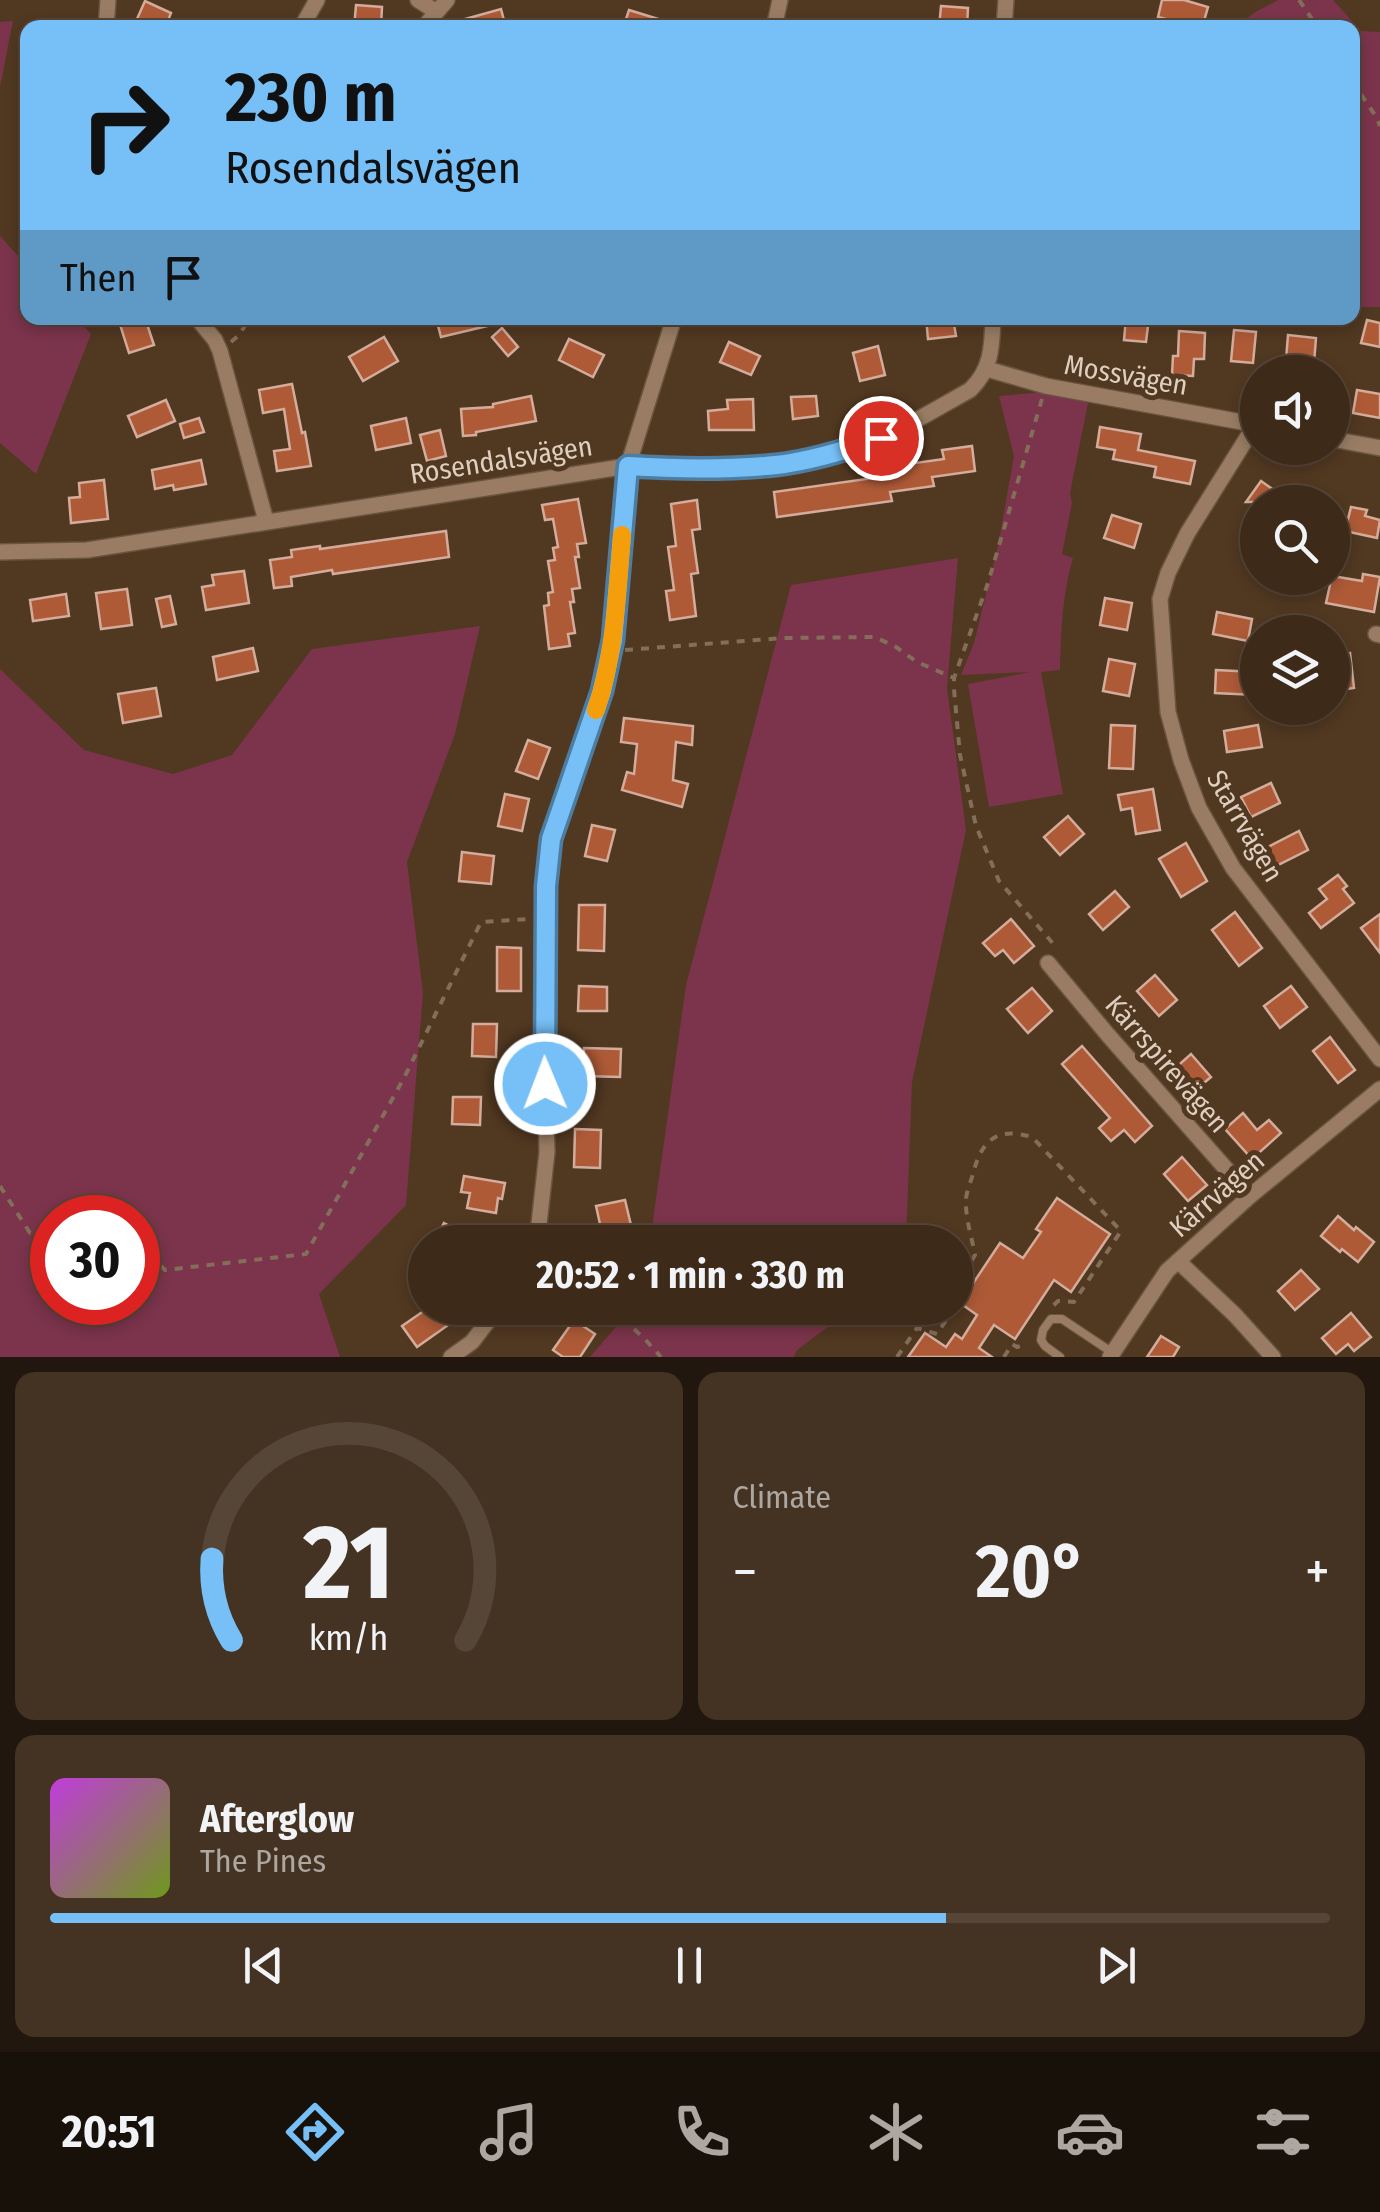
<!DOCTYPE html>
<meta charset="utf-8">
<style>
:root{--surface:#3d2a19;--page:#443222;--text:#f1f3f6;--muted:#ada7a2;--line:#564638;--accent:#77c0f7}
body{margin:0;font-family:"Fira Sans Condensed",sans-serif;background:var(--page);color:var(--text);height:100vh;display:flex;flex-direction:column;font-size:38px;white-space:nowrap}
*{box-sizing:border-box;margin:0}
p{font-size:32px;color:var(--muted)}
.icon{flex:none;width:55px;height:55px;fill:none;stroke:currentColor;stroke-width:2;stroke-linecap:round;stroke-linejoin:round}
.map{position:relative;height:1357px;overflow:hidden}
.sheet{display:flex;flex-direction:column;gap:15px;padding:15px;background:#22170e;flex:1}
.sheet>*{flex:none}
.guide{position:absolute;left:20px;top:20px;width:1340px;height:305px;border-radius:20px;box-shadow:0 5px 15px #0003,0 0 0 2px var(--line);background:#77c0f7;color:#111;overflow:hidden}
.tools{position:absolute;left:1240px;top:355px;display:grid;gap:20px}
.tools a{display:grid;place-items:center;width:110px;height:110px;border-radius:50%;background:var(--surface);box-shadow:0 5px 15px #0003,0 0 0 2px var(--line);font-size:50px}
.speed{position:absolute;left:30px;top:1195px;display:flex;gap:20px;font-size:50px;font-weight:700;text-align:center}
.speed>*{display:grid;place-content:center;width:130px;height:130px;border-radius:50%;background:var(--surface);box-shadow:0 5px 15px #0003,0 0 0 2px var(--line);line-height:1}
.speed .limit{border:15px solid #d22;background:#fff;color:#111}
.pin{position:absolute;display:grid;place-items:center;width:85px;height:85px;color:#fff;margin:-42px;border:5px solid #fff;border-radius:50%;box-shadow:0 2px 10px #0007}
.me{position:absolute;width:110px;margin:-55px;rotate:359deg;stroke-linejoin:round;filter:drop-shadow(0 0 8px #0008)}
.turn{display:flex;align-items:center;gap:35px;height:210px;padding:0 40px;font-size:45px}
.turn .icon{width:130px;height:130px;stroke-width:2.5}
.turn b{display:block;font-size:70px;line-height:85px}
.then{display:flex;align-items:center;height:95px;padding:0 40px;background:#0003;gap:20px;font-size:38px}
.big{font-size:75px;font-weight:700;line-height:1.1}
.sheet .widget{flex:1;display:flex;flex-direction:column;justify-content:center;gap:15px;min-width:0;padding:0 35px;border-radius:20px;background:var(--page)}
.sheet .dial{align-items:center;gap:0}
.dial svg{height:260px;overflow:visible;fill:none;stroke:var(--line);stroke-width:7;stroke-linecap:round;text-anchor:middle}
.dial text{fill:var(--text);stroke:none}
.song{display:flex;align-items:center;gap:30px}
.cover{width:120px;height:120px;border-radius:15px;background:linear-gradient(135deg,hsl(290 70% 55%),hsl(80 70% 35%))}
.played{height:10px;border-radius:5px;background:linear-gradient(90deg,var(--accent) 70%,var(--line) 70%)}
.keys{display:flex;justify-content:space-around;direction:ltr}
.heat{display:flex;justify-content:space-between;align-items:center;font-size:55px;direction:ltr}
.sheet .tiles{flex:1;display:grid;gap:15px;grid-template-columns:1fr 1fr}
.widget:last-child{grid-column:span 2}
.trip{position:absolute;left:408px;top:1225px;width:565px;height:100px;border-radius:50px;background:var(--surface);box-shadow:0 5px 15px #0003,0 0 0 2px var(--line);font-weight:700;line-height:100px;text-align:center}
.tabs{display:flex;height:160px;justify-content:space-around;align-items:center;background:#18110a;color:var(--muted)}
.tabs .icon{width:70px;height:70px}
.tabs .selected{color:var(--accent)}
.tabs b{font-size:45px;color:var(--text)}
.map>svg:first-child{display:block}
</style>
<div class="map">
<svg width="1380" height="1357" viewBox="0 0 1380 1357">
<rect width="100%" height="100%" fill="#513821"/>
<g fill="#7b344b" fill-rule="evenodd">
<polygon points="1278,0 1333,0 1361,31 1380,32 1380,307 1353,307 1352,28 1234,27 1257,11"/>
<polygon points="13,21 0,87 0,22"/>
<polygon points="0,236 27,266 28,318 76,318 91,334 36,474 0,443"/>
<path d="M1044,392l44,11 -18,90 2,10 -10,51 11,4c-11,37 -12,74 -13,112l-19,2 22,122 -74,13 -21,-123 63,-12 -70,3 13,-32 24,-97 16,-90 -15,-60z"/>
<polygon points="958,558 947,688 966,830 912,1082 906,1242 650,1242 686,985 791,585"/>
<path d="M480,626l-25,108 -48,128 16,131 -17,212 -87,89 21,63h-340v-688l84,81 89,24 59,-19 80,-106zM52,1218h86v84h-86z"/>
<polygon points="632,1308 853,1308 797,1350 794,1357 590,1357"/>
</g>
<g fill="#ae5a37" stroke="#d3ac9c" stroke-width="2.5">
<polygon points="1162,0 1184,0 1208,7 1202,28 1158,17"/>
<polygon points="145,1 171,13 165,28 133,28"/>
<polygon points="356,5 382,7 381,28 354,28"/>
<polygon points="941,6 968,8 967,28 939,28"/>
<polygon points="501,9 506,28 452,28 451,23"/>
<polygon points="629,10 675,24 674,28 623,28"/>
<polygon points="118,318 145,318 154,345 129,353"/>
<polygon points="436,318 500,318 500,323 441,337"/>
<polygon points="926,318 953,318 956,336 928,339"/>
<polygon points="1126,318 1149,318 1146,342 1124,340"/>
<polygon points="1367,320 1380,323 1380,347 1361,343"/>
<polygon points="502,328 518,347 508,356 492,337"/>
<polygon points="1234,330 1256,332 1253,363 1231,361"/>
<polygon points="1179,331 1205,333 1204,359 1194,359 1193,376 1172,375 1173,356 1178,356"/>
<polygon points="1288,335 1316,338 1314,363 1304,362 1303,372 1285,372"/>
<polygon points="384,337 398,361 363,381 349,357"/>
<polygon points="569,339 604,355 593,377 559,360"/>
<polygon points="729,342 760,356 751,375 720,362"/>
<polygon points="878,346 885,375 860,381 853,353"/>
<polygon points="292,384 302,433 305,432 311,466 277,471 274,451 290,449 284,409 263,413 259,390"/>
<polygon points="1357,390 1380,394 1380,418 1353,413"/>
<polygon points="531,396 536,421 476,432 476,435 463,436 461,409 493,407 493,404"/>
<polygon points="816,396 818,416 793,419 791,397"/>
<polygon points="753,399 754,430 709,430 708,411 728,409 727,400"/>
<polygon points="166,400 175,421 137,437 128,416"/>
<polygon points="199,418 204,432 184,438 180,424"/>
<polygon points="406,418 411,443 376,450 371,426"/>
<polygon points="1100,427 1141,434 1138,450 1195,461 1190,484 1154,477 1156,467 1113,459 1115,450 1097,447"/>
<polygon points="440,430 446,456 427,461 420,435"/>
<polygon points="972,446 975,471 932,477 934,486 890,492 892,501 777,517 774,492 902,474 901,465 944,459 942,450"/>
<polygon points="201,460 206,484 174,490 173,485 155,489 152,470"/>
<polygon points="104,480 108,519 71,523 69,498 80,497 79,483"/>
<polygon points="1261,481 1278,493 1272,502 1246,502"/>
<polygon points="578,499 586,543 577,544 579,557 575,557 580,588 572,589 574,602 570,602 575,633 568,634 570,646 549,649 544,606 549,605 548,593 553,592 548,561 555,560 553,548 558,547 553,519 545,520 542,505"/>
<polygon points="697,500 700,529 692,530 698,573 691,574 696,616 670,620 666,591 674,590 668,547 676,546 671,504"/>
<polygon points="1351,507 1367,510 1365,516 1380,520 1377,538 1345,531"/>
<polygon points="1112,515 1141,524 1134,548 1104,538"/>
<polygon points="446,531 449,557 333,574 332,570 291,577 292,586 274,588 270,560 292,557 291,550 320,546 320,549"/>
<polygon points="244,571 249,603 206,610 202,587 214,585 212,575"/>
<polygon points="1363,574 1380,577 1374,612 1326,603 1332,576 1362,581"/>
<polygon points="127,589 132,625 101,629 96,593"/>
<polygon points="66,594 69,616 33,621 30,600"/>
<polygon points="170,596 176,624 162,627 156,599"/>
<polygon points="1105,598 1132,603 1127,630 1100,625"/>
<polygon points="1217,612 1252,619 1248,641 1213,634"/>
<polygon points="253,648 258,671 217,680 213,657"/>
<polygon points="1350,653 1354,688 1332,691 1332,654"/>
<polygon points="1109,659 1135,664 1129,696 1103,691"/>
<polygon points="1216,670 1256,672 1255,695 1215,693"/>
<polygon points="156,688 161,716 123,723 118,694"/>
<polygon points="624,718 693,726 692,745 676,742 673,780 688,784 682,807 622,790 627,772 634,774 637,744 621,742"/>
<polygon points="1111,725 1135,726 1133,769 1109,768"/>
<polygon points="1258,725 1262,747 1227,752 1224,731"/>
<polygon points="528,740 550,748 538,779 516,771"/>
<polygon points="1271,783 1280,803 1251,817 1241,797"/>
<polygon points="1153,789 1160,830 1136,834 1132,808 1121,810 1118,795"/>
<polygon points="505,794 529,799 522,831 498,826"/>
<polygon points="1068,816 1084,834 1060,855 1044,837"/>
<polygon points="592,825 615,830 607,861 585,856"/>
<polygon points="1299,831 1308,850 1276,866 1266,848"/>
<polygon points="1186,843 1207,881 1181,897 1159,859"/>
<polygon points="462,852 494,856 491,884 459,881"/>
<polygon points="1338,875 1347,886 1343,889 1354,903 1321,928 1309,913 1327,899 1319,889"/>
<polygon points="1115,891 1129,907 1103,930 1089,914"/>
<polygon points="579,905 605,905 604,951 578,950"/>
<polygon points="1235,912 1262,948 1239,966 1212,930"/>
<polygon points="1380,914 1380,953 1361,928"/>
<polygon points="1011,919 1034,946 1014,963 1003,950 995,956 983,943"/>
<polygon points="497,947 521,948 521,991 497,991"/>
<polygon points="1155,975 1177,1000 1159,1016 1137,991"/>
<polygon points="579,986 607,987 607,1011 578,1011"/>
<polygon points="1291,986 1307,1007 1280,1028 1264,1006"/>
<polygon points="1032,988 1052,1011 1028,1033 1007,1009"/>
<polygon points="473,1024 497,1024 496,1057 472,1056"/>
<polygon points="1330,1037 1355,1070 1338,1083 1313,1051"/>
<polygon points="1082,1046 1152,1126 1135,1142 1124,1130 1111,1141 1099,1128 1110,1118 1062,1064"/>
<polygon points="584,1048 621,1049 620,1077 583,1076"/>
<polygon points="1191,1054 1211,1077 1193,1092 1173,1070"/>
<polygon points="453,1097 481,1097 480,1125 452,1124"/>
<polygon points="1243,1113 1257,1130 1269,1120 1281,1133 1252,1159 1225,1129"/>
<polygon points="575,1129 601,1130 600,1168 574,1167"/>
<polygon points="1182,1157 1207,1185 1188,1201 1164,1174"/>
<polygon points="464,1176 505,1183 502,1199 498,1198 496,1213 467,1208 470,1193 461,1192"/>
<polygon points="1057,1198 1110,1234 1071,1292 1054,1280 1015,1339 994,1325 979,1348 992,1357 908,1357 925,1333 946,1347 955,1334 962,1339 977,1315 960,1303 1000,1243 1023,1258 1041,1232 1036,1229"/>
<polygon points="625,1200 635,1242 604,1242 596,1206"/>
<polygon points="1338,1216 1354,1230 1356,1227 1374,1242 1358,1262 1342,1249 1340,1252 1321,1236"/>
<polygon points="444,1223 482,1242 434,1242"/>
<polygon points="1301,1270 1319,1289 1295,1310 1278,1291"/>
<polygon points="428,1308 440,1308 451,1323 417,1347 402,1326"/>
<polygon points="1351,1313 1371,1337 1354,1351 1348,1344 1336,1354 1322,1338"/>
<polygon points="574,1320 595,1334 580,1357 563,1357 553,1350"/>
<polygon points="1161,1336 1179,1347 1173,1357 1147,1357"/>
</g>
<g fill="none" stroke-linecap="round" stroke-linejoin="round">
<g stroke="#69543f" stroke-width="10">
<polyline id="service" points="1060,1357 1045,1346 1041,1340 1043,1330 1051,1319 1062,1319 1113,1353"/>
</g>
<g stroke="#69543f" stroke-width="18">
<g id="minor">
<polyline points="418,0 435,11"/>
<polyline points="106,28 108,0"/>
<polyline points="301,28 317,0"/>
<polyline points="423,28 447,0"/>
<polyline points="774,28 780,0"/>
<polyline points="1004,28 1006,0"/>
<polyline points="197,318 215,340 220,351 266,521"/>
<polyline points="987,369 1046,386 1258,425"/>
<polyline points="1255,425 1187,534 1168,573 1160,599 1168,712 1181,760 1199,808 1233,868 1380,1059"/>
<polyline points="1332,439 1380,448"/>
<path d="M0,552l87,-2 541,-84c81,5 178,6 253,-28 31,-14 60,-32 89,-48 22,-21 22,-44 23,-72"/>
<polyline points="1376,634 1380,635"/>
<polyline points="1048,963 1108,1035 1250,1196"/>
<polyline points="537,1242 547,1152 544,1051 546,886 551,839 602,691 613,639 628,466 674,318"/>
<polyline points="1178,1261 1235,1315 1273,1357"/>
<polyline points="451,1357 472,1342 498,1308"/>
<polyline points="1110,1357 1167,1271 1250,1196 1380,1089"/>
</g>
</g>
<g stroke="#836e5a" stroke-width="4" stroke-dasharray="8 8" stroke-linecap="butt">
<polyline points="1299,0 1318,28"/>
<polyline points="1352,81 1377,118 1380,126"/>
<polyline points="231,342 239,335 250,318"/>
<polyline points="1042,399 988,583 954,678 954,689 960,755 976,826 999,881 1056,947"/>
<polyline points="625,650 784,638 875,637 896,647 917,662 954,678"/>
<polyline points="0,1186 30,1233 52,1228"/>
<polyline points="101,1218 110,1216 112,1218"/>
<polyline points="138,1243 165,1270 306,1254 404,1078 481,922 530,919"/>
<path d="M955,1288l20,-33c-3,-17 -10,-38 -9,-55 0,-7 4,-16 6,-23 9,-35 22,-51 60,-40l89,94 -47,71 -16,-1 -6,6"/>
<polyline points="610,1308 643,1337 661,1357"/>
<polyline points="897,1357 917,1328 937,1334 954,1308"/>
<polyline points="1004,1357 1012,1344 1017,1347 1027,1344"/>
</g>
<use href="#service" stroke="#997c63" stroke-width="8"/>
<use href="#minor" stroke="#997c63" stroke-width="15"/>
</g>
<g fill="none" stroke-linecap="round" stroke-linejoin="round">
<g stroke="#4d7da1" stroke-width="25">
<path id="route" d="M545,1084l1,-198 5,-47 51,-148 11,-51 15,-174c48,3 99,4 148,-1 36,-4 71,-15 105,-27"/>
</g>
<use href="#route" stroke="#77c0f7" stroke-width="18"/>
<path stroke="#f59e0b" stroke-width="18" d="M596,710c19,-56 21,-116 26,-175"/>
</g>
<g text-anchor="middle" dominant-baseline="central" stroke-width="10" stroke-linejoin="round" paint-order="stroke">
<g font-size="28" fill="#dfcfc1" stroke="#513821">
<text transform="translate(1126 375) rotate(10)">Mossvägen</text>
<text transform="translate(501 460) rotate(-9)">Rosendalsvägen</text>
<text transform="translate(1245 826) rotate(60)">Starrvägen</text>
<text transform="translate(1167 1064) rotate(49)">Kärrspirevägen</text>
<text transform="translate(1217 1194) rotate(-41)">Kärrvägen</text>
</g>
</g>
</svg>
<div class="tools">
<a><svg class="icon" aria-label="sound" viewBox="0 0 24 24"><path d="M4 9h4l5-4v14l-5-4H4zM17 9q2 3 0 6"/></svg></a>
<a><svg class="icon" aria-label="search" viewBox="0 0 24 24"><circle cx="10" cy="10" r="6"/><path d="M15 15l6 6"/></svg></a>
<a><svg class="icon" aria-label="layers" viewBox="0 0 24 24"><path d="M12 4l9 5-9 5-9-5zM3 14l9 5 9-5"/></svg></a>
</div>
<div class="speed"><div class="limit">30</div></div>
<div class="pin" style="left:881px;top:438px;background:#d93025"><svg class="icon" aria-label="arrive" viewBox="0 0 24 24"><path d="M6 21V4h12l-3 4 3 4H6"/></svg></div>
<svg class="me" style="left:545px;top:1084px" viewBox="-20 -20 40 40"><circle r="17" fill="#77c0f7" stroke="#fff" stroke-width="3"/><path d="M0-11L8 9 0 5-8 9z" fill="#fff"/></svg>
<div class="trip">20:52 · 1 min · 330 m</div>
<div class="guide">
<div class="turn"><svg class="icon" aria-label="right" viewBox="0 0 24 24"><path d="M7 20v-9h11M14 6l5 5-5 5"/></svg><div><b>230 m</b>Rosendalsvägen</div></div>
<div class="then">Then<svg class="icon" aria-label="arrive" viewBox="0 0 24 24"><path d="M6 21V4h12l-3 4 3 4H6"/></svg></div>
</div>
</div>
<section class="sheet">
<div class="tiles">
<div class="widget dial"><svg viewBox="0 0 100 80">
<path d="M14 69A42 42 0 1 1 86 69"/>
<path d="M14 69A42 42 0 0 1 8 44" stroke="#77c0f7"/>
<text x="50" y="56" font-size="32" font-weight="700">21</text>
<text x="50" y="72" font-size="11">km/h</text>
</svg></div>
<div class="widget"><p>Climate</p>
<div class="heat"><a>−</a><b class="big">20°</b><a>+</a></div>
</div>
<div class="widget">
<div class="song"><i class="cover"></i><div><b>Afterglow</b><p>The Pines</p></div></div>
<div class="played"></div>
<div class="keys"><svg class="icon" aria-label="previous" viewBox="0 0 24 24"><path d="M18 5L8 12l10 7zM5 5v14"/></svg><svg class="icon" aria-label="pause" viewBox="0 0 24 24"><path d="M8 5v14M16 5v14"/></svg><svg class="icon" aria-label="next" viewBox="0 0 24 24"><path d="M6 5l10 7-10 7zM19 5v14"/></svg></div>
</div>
</div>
</section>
<nav class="tabs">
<b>20:51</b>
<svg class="icon selected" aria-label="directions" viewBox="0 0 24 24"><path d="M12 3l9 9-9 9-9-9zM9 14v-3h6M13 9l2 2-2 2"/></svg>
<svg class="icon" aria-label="music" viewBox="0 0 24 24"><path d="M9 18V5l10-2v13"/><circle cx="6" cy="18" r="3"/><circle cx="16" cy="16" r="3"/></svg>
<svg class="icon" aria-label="phone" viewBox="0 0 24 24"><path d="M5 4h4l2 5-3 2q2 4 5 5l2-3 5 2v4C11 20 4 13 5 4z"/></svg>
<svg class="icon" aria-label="climate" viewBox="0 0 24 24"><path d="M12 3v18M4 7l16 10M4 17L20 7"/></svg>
<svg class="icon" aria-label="car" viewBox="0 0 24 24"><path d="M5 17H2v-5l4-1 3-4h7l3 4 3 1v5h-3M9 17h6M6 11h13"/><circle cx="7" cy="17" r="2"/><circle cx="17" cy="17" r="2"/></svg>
<svg class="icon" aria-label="filters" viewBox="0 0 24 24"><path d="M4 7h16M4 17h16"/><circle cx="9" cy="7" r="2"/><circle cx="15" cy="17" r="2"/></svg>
</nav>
